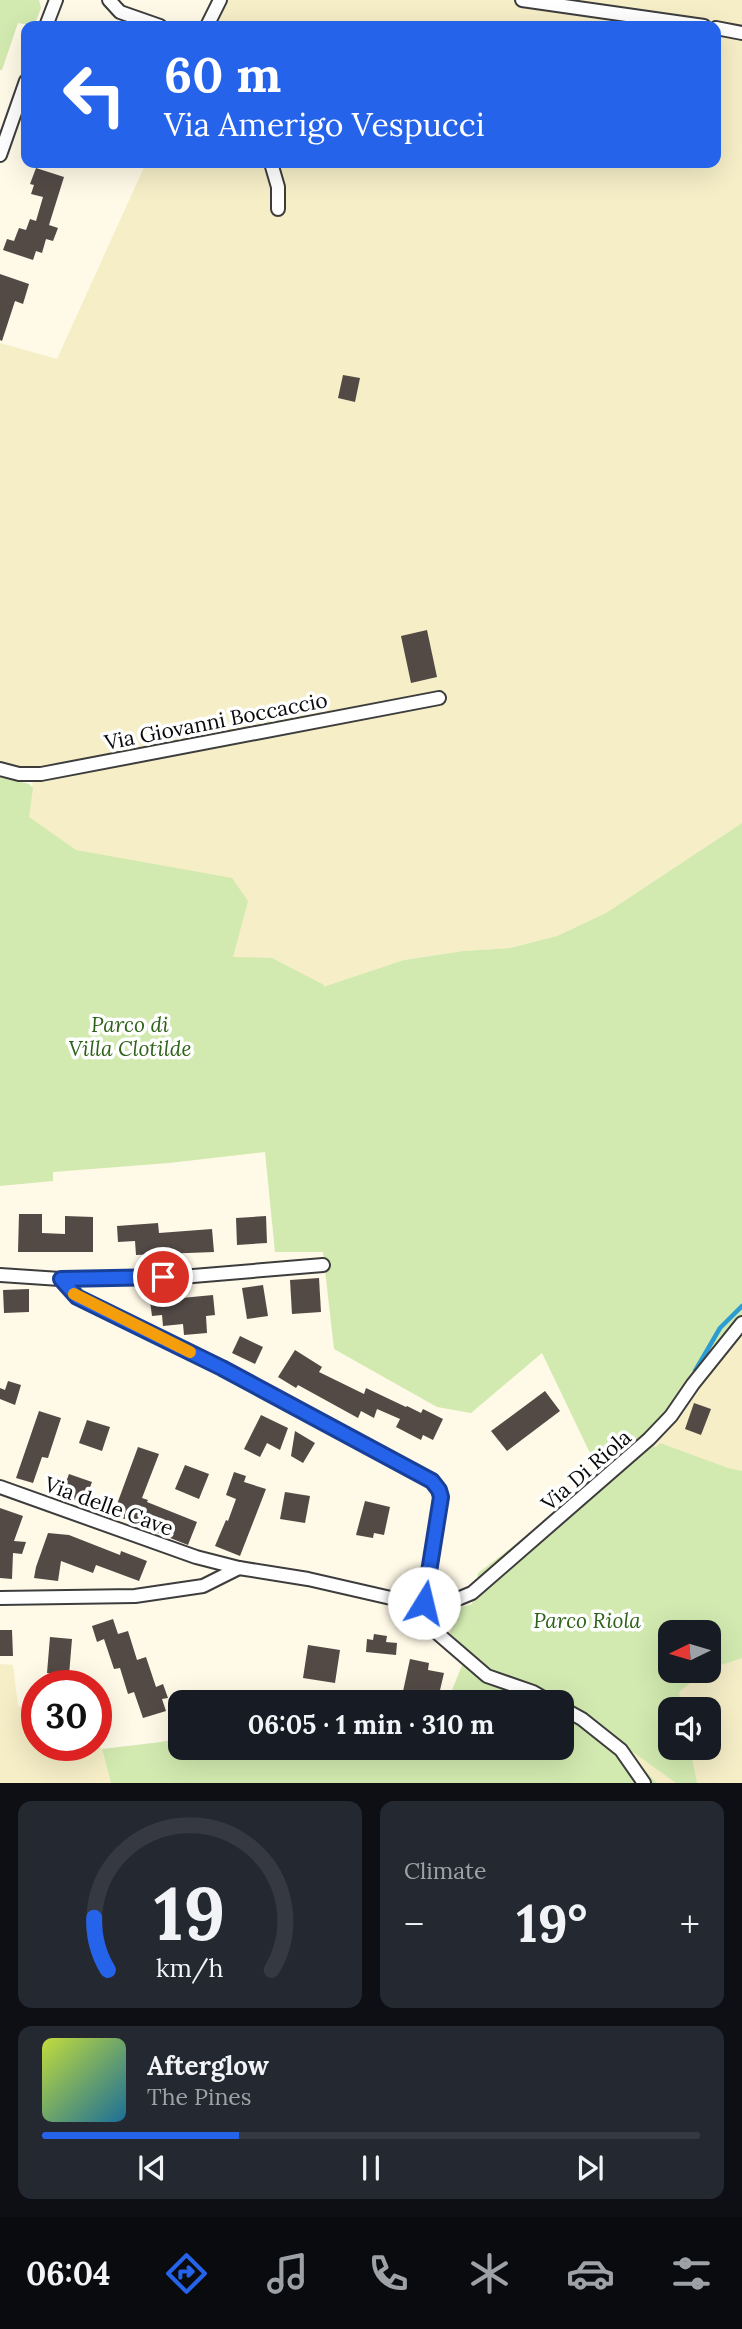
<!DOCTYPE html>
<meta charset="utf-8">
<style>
:root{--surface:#171b24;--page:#242831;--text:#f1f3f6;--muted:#9ea1a6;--line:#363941;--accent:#2563eb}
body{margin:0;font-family:Lora,serif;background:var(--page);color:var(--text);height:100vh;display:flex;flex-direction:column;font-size:26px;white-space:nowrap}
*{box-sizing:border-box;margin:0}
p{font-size:23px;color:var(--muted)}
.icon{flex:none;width:38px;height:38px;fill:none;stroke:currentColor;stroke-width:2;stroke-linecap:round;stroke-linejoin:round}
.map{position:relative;height:1783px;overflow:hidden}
.details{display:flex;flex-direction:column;gap:18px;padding:18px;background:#0d0f14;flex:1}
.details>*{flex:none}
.hud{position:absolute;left:21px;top:21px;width:700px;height:147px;border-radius:14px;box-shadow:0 7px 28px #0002;background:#2563eb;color:#fff;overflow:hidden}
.needle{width:46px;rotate:265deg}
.tools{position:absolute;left:658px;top:1620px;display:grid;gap:14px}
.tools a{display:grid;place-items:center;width:63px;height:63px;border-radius:14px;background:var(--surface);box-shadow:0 7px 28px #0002;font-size:35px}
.speed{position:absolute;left:21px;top:1670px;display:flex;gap:14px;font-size:35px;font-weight:700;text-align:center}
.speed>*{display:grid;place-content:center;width:91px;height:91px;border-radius:50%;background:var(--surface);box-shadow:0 7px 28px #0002;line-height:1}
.speed .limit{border:10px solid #d22;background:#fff;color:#111}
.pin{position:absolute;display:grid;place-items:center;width:60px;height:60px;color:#fff;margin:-30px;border:4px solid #fff;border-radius:50%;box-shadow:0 2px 7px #0007}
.me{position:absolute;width:77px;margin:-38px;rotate:9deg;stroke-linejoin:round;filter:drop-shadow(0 0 5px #0008)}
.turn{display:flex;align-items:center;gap:24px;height:147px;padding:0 28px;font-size:32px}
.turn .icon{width:91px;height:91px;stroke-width:2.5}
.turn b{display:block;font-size:49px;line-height:60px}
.big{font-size:52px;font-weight:800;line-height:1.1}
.details .card{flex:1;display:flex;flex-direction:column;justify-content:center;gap:10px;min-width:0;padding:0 24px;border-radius:14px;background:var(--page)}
.details .dial{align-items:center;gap:0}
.dial svg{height:182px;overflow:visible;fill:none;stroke:var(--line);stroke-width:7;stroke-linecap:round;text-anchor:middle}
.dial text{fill:var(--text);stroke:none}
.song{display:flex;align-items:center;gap:21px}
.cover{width:84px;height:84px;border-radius:10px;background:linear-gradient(135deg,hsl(70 70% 55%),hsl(200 70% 35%))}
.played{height:7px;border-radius:4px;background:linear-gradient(90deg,var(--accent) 30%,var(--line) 30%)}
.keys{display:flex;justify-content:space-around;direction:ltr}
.heat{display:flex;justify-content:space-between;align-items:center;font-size:38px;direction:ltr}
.details .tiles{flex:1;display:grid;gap:18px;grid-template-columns:1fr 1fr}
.card:last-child{grid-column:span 2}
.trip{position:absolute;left:168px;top:1690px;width:406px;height:70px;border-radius:14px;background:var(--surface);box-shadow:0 7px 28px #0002;font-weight:800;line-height:70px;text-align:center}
.tab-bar{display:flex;height:112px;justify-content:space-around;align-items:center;background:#090b0e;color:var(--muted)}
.tab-bar .icon{width:49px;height:49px}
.tab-bar .selected{color:var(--accent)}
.tab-bar b{font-size:32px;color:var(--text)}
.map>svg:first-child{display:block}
</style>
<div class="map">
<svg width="742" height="1783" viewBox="0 0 742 1783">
<rect width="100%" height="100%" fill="#fff9e7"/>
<g fill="#f5eec7" fill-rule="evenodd">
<polygon points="220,0 742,0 742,823 606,913 557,936 510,948 463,951 404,960 320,988 230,957 26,842 33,779 0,768 0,343 57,359 146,163 716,163 716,26 208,26"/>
<polygon points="742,1320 742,1471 699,1466 644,1441 680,1389"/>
<path d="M742,1651v132h-85l-33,-34 56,-78h29v-18zM670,1710h39v38h-39z"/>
<polygon points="0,1664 13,1665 18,1706 37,1711 37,1745 96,1744 102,1749 111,1783 0,1783"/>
</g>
<g fill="#d2eab0">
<polygon points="0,0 39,0 41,8 34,26 18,23 2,70 0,70"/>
<polygon points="0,776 29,784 33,788 29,817 76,850 232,878 248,901 233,957 272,958 324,985 323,987 404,960 463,951 510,948 557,936 606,913 742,823 742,1320 680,1389 644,1441 656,1447 660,1443 728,1468 742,1471 742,1658 709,1669 709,1633 670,1633 670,1671 705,1671 679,1692 683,1710 670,1710 670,1748 690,1748 697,1783 676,1783 626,1747 625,1749 657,1783 111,1783 102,1749 161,1742 180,1738 180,1748 562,1748 562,1703 447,1703 468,1650 450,1633 455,1609 472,1604 478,1573 548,1520 601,1476 542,1353 471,1413 437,1407 334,1349 323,1252 275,1252 265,1152 169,1163 53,1172 53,1181 0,1186"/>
</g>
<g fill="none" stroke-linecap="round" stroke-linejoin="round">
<polyline stroke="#2d9cd3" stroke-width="4.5" points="695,1371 720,1328 742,1306"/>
</g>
<g fill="#534a46">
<polygon points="36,168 64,177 49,225 58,228 53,241 46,239 42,253 36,251 33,260 3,250 7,239 14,241 19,228 26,230 30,219 36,221 43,197 31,194 34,185 30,184"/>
<polygon points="0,274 29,284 23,304 15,301 2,341 0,340"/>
<polygon points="343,375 360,378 355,402 338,398"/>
<polygon points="427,630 437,677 411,683 401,636"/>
<polygon points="19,1214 42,1214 42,1233 65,1234 65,1216 93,1217 93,1252 18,1252"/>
<polygon points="266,1216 267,1243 237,1245 236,1218"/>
<polygon points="158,1223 159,1233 212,1229 214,1252 136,1255 135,1241 118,1242 117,1226"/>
<polygon points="319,1278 321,1312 292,1314 290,1280"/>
<polygon points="263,1285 268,1316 247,1319 242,1288"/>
<polygon points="29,1289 29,1312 4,1313 3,1290"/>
<polygon points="213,1295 215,1315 206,1316 207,1333 184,1335 183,1324 163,1326 162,1315 152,1316 150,1301"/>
<polygon points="240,1336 263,1347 255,1364 232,1353"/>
<polygon points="295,1350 322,1367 319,1372 364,1394 366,1388 406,1407 407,1406 421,1413 423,1409 443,1419 433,1440 423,1435 421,1440 396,1427 400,1419 377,1409 374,1418 361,1411 358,1418 298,1385 296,1388 278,1377"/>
<polygon points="8,1381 21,1385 15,1405 0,1399 0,1388 5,1390"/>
<polygon points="545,1391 560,1411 507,1451 491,1431"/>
<polygon points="694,1403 711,1409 701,1435 685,1429"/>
<polygon points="39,1411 61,1418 48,1458 42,1457 33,1483 16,1478"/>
<polygon points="261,1415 288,1428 280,1450 267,1443 260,1457 244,1449"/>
<polygon points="87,1420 110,1427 102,1451 79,1443"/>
<polygon points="295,1431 315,1443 303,1463 291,1456"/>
<polygon points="138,1447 159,1454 142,1498 148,1500 147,1502 197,1522 188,1545 150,1530 151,1528 113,1515"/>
<polygon points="185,1465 209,1474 199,1499 175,1489"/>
<polygon points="234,1472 246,1476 244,1482 266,1489 240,1556 215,1546 226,1520 228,1521 236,1499 226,1495"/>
<polygon points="69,1474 92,1482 84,1503 61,1495"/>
<polygon points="285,1492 310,1496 305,1523 280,1519"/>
<polygon points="365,1501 390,1507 384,1535 374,1533 373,1538 356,1535"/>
<polygon points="0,1508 23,1516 14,1541 26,1542 22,1554 13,1553 12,1579 0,1578"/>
<polygon points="48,1533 69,1535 120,1555 121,1551 147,1561 139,1581 96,1565 93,1573 61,1561 58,1581 34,1578 36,1567"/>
<polygon points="113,1619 118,1634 128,1631 137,1660 146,1657 156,1687 163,1684 168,1698 162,1699 166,1711 143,1718 134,1692 128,1694 120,1668 114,1669 104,1639 97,1642 92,1626"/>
<polygon points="0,1630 12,1630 13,1656 0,1656"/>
<polygon points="374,1634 387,1636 386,1642 397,1643 396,1655 366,1652 367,1639 373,1640"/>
<polygon points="50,1637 72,1639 69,1675 47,1673"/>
<polygon points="308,1645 340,1650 335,1683 303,1678"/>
<polygon points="410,1659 429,1663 428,1670 444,1673 437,1703 402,1696"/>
</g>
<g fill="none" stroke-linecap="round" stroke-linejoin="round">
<g stroke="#3d3d3d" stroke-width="16">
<g id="minor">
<polyline points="109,0 120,12 160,26"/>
<polyline points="522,0 704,26"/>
<polyline points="46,26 56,0"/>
<polyline points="207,26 220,0"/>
<polyline points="716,28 742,33"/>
<polyline points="0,155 26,81"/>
<polyline points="271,163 278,187 278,209"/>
<polyline points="0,769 19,774 41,774 439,698"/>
<polyline points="0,1275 60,1279 181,1277 323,1265"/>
<polyline points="60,1279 77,1297 222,1368 432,1481 439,1490 441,1497 422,1620 487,1676 533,1692 552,1703"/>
<polyline points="0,1487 196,1557 239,1568 308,1579 404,1601 437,1604 448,1603 472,1593 649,1439 671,1416 693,1384 742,1323"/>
<polyline points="0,1598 135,1596 203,1586 239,1568"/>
<polyline points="562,1708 582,1719 621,1750 644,1783"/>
</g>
</g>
<use href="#minor" stroke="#fff" stroke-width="12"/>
</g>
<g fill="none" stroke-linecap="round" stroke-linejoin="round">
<g stroke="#184099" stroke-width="18">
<polyline id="route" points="163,1277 61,1279 77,1297 222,1368 432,1481 439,1490 441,1497 424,1603"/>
</g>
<use href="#route" stroke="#2563eb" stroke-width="12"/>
<polyline stroke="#f59e0b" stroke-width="12" points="74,1294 190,1352"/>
</g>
<g text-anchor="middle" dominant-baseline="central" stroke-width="7" stroke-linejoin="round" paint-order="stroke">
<g font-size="21" fill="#0a0a0a" stroke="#fff">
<text transform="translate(216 721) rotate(-11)">Via Giovanni Boccaccio</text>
<text transform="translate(586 1470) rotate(-41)">Via Di Riola</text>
<text transform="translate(109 1506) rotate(20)">Via delle Cave</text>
</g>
<g font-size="21" font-style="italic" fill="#2e6319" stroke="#fff">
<text x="130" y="1024">Parco di<tspan x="130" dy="24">Villa Clotilde</tspan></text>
<text x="587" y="1620">Parco Riola</text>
</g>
</g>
</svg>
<div class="tools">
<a><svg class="needle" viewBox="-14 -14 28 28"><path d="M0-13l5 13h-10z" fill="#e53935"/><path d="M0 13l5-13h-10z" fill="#9ea1a6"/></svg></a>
<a><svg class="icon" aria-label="sound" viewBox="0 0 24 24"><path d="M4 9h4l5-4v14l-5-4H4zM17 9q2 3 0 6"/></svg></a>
</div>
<div class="speed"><div class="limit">30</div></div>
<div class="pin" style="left:163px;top:1277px;background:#d93025"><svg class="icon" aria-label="arrive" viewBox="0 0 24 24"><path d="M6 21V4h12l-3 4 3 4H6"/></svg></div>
<svg class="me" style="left:424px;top:1603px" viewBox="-20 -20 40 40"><circle r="19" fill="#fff"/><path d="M0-13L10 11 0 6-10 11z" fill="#2563eb"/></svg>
<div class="trip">06:05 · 1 min · 310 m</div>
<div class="hud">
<div class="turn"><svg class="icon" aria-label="left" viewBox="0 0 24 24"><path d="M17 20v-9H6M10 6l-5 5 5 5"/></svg><div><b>60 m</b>Via Amerigo Vespucci</div></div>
</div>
</div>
<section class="details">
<div class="tiles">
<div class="card dial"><svg viewBox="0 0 100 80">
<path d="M14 69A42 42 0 1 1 86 69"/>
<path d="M14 69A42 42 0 0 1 8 46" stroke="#2563eb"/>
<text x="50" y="56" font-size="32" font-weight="700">19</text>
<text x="50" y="72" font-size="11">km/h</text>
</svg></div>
<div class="card"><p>Climate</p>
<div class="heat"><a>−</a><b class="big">19°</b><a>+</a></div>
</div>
<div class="card">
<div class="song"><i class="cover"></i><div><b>Afterglow</b><p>The Pines</p></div></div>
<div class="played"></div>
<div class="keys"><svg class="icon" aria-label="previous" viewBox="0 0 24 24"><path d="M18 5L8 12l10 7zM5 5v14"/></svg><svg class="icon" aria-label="pause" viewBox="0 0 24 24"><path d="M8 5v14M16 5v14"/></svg><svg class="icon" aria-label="next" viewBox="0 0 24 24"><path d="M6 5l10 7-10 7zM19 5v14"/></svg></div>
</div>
</div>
</section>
<nav class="tab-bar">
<b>06:04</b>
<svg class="icon selected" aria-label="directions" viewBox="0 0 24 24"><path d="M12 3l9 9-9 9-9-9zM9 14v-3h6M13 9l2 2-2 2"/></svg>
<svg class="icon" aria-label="music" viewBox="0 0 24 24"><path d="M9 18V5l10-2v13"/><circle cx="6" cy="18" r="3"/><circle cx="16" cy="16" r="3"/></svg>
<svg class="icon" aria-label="phone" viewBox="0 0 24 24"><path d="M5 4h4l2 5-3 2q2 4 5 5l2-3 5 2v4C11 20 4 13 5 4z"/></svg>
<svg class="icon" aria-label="climate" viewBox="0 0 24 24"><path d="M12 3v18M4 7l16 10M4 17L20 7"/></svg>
<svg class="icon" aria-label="car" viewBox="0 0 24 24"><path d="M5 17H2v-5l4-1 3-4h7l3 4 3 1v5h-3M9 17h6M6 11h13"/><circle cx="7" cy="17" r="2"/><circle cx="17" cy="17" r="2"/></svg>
<svg class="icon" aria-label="filters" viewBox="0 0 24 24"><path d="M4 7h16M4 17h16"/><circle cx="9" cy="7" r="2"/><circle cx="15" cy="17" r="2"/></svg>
</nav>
